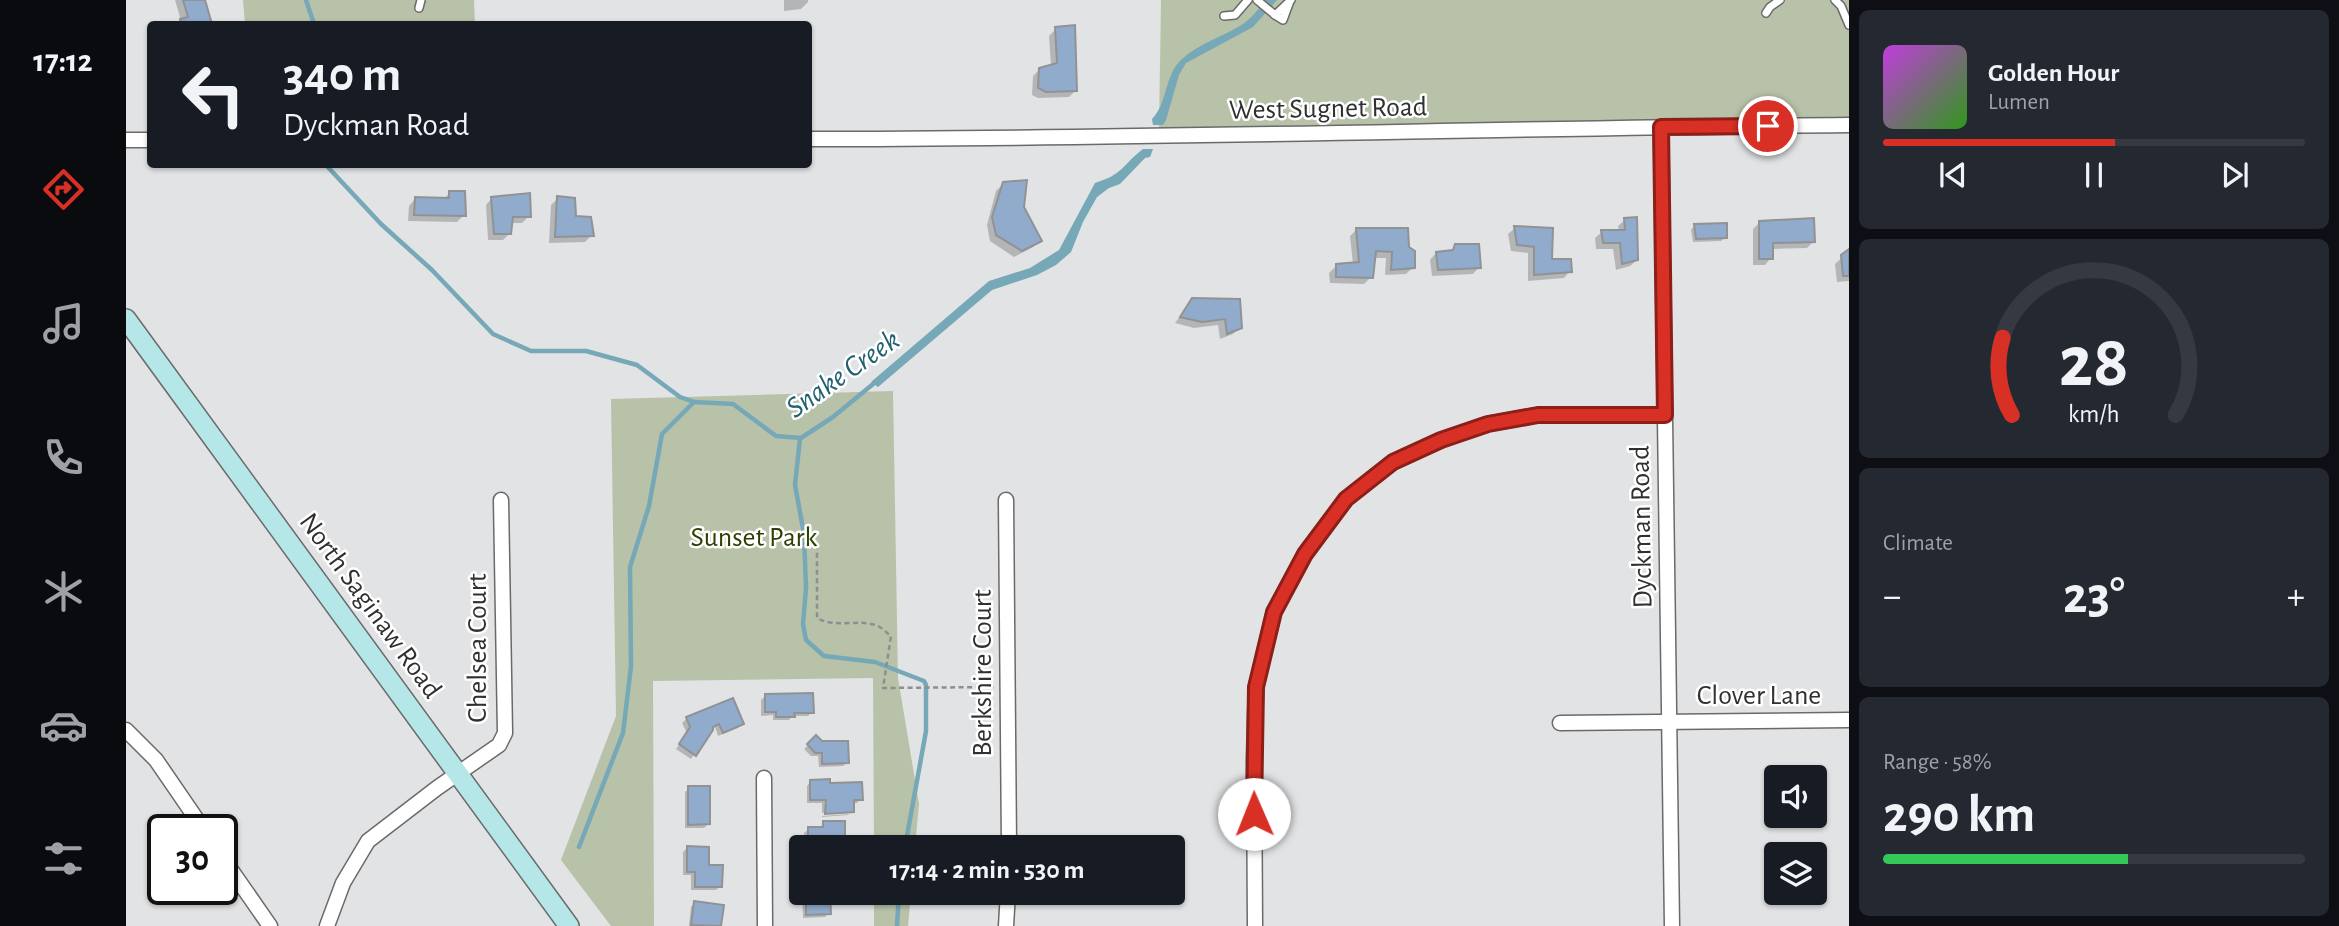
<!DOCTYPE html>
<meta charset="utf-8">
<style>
:root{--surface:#171b24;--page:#242831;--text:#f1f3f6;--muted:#9ea1a6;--line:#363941;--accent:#d93025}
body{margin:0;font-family:"Alegreya Sans",sans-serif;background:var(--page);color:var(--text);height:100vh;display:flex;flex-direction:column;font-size:26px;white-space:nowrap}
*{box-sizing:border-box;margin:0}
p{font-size:23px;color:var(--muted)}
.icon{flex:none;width:38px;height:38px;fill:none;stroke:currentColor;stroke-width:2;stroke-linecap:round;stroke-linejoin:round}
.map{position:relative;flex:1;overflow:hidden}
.panel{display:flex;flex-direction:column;gap:10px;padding:10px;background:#0d0f14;width:490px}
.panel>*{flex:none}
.guide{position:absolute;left:21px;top:21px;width:665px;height:147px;border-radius:7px;box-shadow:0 2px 5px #0004;background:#171b24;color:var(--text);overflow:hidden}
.buttons{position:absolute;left:1638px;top:765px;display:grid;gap:14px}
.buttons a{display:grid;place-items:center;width:63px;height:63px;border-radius:7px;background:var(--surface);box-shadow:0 2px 5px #0004;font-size:35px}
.speed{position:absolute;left:21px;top:814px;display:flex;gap:14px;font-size:35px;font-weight:700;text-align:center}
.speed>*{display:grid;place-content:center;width:91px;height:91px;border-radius:50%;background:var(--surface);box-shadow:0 2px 5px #0004;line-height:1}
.speed .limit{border:4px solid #111;border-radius:10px;background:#fff;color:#111}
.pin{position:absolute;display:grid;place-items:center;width:60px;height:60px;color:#fff;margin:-30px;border:4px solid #fff;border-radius:50%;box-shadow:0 2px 7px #0007}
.me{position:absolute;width:77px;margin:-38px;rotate:359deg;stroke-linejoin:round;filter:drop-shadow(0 0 5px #0008)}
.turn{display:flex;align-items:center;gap:24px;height:147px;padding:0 21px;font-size:32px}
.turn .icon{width:91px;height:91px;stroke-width:2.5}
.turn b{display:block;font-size:49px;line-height:60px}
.big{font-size:52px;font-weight:700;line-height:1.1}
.panel .widget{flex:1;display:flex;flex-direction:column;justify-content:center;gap:10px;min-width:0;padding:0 24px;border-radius:10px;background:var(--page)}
.panel .dial{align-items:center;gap:0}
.dial svg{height:182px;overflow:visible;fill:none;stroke:var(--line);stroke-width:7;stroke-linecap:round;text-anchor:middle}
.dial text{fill:var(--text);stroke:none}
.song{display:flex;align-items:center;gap:21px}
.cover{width:84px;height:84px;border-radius:10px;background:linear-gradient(135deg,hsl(290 70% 55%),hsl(110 70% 35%))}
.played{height:7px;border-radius:4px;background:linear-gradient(90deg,var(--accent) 55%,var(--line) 55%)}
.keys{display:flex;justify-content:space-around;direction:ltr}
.heat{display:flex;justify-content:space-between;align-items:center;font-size:38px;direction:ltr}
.charge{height:10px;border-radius:5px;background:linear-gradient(90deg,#34c759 58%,var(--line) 0)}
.trip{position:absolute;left:663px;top:835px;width:396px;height:70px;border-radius:7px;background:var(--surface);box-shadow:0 2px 5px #0004;font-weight:700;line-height:70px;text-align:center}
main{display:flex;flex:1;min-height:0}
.dock{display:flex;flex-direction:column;width:126px;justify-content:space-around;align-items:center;background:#090b0e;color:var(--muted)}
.dock .icon{width:49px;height:49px}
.dock .selected{color:var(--accent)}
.dock b{font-size:32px;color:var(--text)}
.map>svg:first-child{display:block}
</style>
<main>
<nav class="dock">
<b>17:12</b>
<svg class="icon selected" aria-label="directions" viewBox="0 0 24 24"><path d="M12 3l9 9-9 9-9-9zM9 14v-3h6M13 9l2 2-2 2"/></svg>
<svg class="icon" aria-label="music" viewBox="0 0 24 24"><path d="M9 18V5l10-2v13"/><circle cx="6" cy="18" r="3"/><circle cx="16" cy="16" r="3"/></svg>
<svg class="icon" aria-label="phone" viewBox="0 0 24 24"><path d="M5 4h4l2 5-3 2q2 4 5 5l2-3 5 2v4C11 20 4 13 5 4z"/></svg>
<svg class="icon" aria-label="climate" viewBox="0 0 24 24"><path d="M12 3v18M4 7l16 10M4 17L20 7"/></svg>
<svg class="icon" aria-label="car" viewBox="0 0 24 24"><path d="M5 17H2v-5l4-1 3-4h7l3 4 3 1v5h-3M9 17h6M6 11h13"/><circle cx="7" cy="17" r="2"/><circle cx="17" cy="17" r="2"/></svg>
<svg class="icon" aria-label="filters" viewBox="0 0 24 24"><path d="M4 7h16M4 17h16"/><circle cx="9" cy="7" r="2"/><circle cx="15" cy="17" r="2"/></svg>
</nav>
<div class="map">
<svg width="1723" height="926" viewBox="0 0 1723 926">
<rect width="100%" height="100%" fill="#e2e3e4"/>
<g fill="#b7c2a9">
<polygon points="117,0 348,0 349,24 119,24"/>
<polygon points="1035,0 1723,0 1723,117 1033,129"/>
<polygon points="767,391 772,678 793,804 789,847 748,847 747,678 527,681 528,926 485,926 435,860 490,716 485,399"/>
<polygon points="748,893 785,893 782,926 748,926"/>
</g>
<g fill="#76a8b7">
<path d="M1140,0h11l-24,27 -67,36 -7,12 -13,45 -3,5h-10l-1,-6c16,-16 12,-43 29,-59 18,-17 42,-23 62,-36 9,-6 16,-16 23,-24z"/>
<path d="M1017,149h10l-3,8 -5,1 -25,26 -11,4 -12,9 -14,25 -12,30 -15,13 -19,10 -45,15 -114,97 -7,-5 118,-101 41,-13 29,-18 36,-67c29,-9 27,-18 48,-34z"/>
</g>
<g fill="#0003">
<polygon points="49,0 77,0 84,24 51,24 55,21"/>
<polygon points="658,0 682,0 682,2 675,9 658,11"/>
<polygon points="930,29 950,90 943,97 912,98 906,95 907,76 914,69 925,66 923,36"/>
<polygon points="877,184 896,207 914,240 907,247 888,257 864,241 861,225 870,191"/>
<polygon points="324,193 338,215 331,222 282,221 283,206 289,199 317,199"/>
<polygon points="366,198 403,216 396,223 384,223 384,233 377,240 362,240 360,205"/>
<polygon points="432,198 466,235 459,242 423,243 425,205"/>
<polygon points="1499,220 1511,260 1504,266 1490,270 1487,249 1470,249 1469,238 1476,232 1493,232 1492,226"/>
<polygon points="1634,222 1687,242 1681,248 1645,249 1645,258 1639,265 1627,265 1627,229"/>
<polygon points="1569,225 1600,237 1595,241 1567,242 1565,230"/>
<polygon points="1389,228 1424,260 1444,271 1438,278 1402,281 1402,253 1385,251 1382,234"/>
<polygon points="1231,229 1281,248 1287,267 1280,274 1259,275 1260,258 1247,258 1245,277 1238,284 1204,283 1203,273 1210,266 1227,264 1224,236"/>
<polygon points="1330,246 1353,267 1347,274 1306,276 1304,260 1310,253 1323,252"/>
<polygon points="1723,251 1723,281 1711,282 1709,264"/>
<polygon points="1067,299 1114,327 1107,334 1094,339 1092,325 1068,328 1049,323"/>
<polygon points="639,696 686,712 682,716 666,716 663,720 647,720 647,715 635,716 635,700"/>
<polygon points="561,718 616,724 612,728 592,736 589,727 585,728 565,759 550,749 561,733 556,723"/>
<polygon points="690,738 721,762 717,766 693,767 692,756 685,756 678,749"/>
<polygon points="685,781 702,784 735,799 731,803 726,803 724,813 724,810 696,813 696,803 681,803 681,786"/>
<polygon points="563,788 582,824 578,828 559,828 559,792"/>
<polygon points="723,814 722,815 696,817 696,816"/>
<polygon points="698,823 717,847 679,847 678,833 683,829 694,827"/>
<polygon points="561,848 581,867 595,886 590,890 565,890 565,875 557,875 557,852"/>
<polygon points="676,892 703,892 703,913 699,917 677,918"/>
<polygon points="569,903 596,907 593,926 563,926 565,907"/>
</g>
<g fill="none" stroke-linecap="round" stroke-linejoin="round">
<g stroke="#76a8b7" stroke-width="4.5">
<polyline points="180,0 188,24"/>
<polyline points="199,164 255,224 306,270 367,334 405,351 460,351 511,365 554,397 568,402 607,404 650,436 675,438 707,417 752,380"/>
<polyline points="674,438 669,485 678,534 680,588 677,624 680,640 698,656 749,662 798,681 800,685 800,731 779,847"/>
<polyline points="453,847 497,733 505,666 504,567 523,506 536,434 568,402"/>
<polyline points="771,926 773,892"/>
</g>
</g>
<g fill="#91abcd" stroke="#919293" stroke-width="2">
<polygon points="57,0 79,0 86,24 55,24 54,19 62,17"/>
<polygon points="949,25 951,91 920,92 912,88 913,68 931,63 929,27"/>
<polygon points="901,180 898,207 916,241 896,251 870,235 866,217 877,182"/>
<polygon points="323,191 339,191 340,216 288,215 289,197 323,198"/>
<polygon points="404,193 405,217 387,217 385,234 368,234 365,197"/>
<polygon points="431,196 449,198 450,216 465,217 468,236 429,237"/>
<polygon points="1511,217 1512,260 1496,264 1494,243 1477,243 1475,230 1499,230 1498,218"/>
<polygon points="1688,218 1689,242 1647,243 1647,259 1633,259 1633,221"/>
<polygon points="1601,223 1601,238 1570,239 1568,224"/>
<polygon points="1388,226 1427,228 1426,259 1445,259 1446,272 1408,275 1408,247 1391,245"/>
<polygon points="1230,228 1282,228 1283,247 1289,251 1289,268 1265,270 1266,252 1250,251 1247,278 1210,277 1210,264 1233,262"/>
<polygon points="1329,244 1353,244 1355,268 1312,270 1310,252 1327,250"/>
<polygon points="1723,249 1723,276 1717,276 1715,255"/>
<polygon points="1066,298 1114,299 1116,328 1101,334 1099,319 1076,322 1054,317"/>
<polygon points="687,693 688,713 668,713 669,717 650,717 650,712 639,712 639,694"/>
<polygon points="607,698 618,724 597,733 593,724 587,727 587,730 570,756 553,744 564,727 560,717"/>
<polygon points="690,735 696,741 722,741 723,763 696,764 696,753 689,753 681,744"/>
<polygon points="704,779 704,783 736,782 737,800 728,800 728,812 699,814 700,800 684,800 684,780"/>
<polygon points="562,786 584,786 584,824 562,825"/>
<polygon points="697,821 719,821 719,847 682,847 682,827 697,827"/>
<polygon points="561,846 583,847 583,865 597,865 596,887 569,887 569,872 561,872"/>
<polygon points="680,892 704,892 705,914 680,915"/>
<polygon points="568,901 598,905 595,926 565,925"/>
</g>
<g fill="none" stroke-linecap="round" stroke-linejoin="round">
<g stroke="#6a6a6b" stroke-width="10">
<g id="service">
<polyline points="1131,0 1149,15"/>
<polyline points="1709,0 1715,6 1723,25"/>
<polyline points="1164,1 1157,20 1149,15 1165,0"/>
<polyline points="293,8 295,0"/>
<polyline points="1640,13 1644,7 1654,0"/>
<polyline points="1098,16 1109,15 1122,0"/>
</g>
</g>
<g stroke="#6a6a6b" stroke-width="17">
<g id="minor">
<polyline points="1535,127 1546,926"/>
<path d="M682,139c347,0 694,-11 1041,-14"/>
<polyline points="0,140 24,140"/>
<polyline points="880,500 883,847"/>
<polyline points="1434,723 1723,720"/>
<polyline points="0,730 30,760 78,830"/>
<polyline points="638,778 639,926"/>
<polyline points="96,857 144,926"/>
<polyline points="201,926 217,883 242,841 311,788 373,745 379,733 375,500"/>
<polyline points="880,926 882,892"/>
<polyline points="1129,926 1128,758 1130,687 1148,612 1179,554 1220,499 1267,462 1315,440 1361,424 1412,415 1539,415"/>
</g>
</g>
<g stroke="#6a6a6b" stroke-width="22">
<polyline id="secondary" points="0,319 443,926"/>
</g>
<path stroke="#8e8e8f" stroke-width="2.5" stroke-dasharray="5 3.5" stroke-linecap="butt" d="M666,544l24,-1 1,3v72c20,11 41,0 61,8 4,2 9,7 13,10l-8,52 111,-1"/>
<use href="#service" stroke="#fff" stroke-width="7"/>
<use href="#minor" stroke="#fff" stroke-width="14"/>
<use href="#secondary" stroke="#b6e7e8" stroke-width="19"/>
</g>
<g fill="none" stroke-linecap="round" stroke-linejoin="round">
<g stroke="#8d1f18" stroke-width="18">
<polyline id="route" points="1128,814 1130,687 1148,612 1179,554 1220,499 1267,462 1315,440 1362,424 1412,415 1539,415 1535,127 1642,126"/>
</g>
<use href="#route" stroke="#d93025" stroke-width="12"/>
</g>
<g text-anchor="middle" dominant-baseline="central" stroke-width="5" stroke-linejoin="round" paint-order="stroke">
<g font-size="28" fill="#303031" stroke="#fff">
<text transform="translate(1202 109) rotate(-1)">West Sugnet Road</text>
<text transform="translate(1516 527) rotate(-91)">Dyckman Road</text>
<text transform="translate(244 606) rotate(54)">North Saginaw Road</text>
<text transform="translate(352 648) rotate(-90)">Chelsea Court</text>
<text transform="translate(857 673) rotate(-90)">Berkshire Court</text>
<text x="1633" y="696">Clover Lane</text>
</g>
<g font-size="28" fill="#2e4102" stroke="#fff">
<text x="628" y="538">Sunset Park</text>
</g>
<g font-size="30" font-style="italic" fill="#1f6171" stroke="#fff">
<text transform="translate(717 374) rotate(-35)">Snake Creek</text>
</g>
</g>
</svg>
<div class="buttons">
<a><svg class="icon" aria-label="sound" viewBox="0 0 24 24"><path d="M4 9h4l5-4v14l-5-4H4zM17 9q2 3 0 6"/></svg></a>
<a><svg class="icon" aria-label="layers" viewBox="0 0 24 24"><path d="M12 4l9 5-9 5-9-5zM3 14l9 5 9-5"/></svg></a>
</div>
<div class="speed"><div class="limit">30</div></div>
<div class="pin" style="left:1642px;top:126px;background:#d93025"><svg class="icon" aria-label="arrive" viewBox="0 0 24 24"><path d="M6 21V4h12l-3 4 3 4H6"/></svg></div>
<svg class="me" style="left:1128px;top:814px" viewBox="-20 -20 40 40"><circle r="19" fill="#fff"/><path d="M0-13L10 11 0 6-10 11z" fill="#d93025"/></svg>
<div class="trip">17:14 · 2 min · 530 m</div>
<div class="guide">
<div class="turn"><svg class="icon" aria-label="left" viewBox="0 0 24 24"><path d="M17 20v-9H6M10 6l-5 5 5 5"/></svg><div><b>340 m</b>Dyckman Road</div></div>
</div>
</div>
<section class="panel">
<div class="widget">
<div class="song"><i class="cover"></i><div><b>Golden Hour</b><p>Lumen</p></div></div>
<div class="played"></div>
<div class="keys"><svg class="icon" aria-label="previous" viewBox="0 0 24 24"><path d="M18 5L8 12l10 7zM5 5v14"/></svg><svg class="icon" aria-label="pause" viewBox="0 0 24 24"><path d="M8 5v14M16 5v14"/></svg><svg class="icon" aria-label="next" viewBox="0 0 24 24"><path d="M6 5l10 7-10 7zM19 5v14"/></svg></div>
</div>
<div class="widget dial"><svg viewBox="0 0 100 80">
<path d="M14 69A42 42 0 1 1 86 69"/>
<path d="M14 69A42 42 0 0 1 10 35" stroke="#d93025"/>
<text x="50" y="56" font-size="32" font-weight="700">28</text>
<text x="50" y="72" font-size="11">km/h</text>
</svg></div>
<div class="widget"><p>Climate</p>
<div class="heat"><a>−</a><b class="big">23°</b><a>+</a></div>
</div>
<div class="widget"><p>Range · 58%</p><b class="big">290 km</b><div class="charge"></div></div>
</section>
</main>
